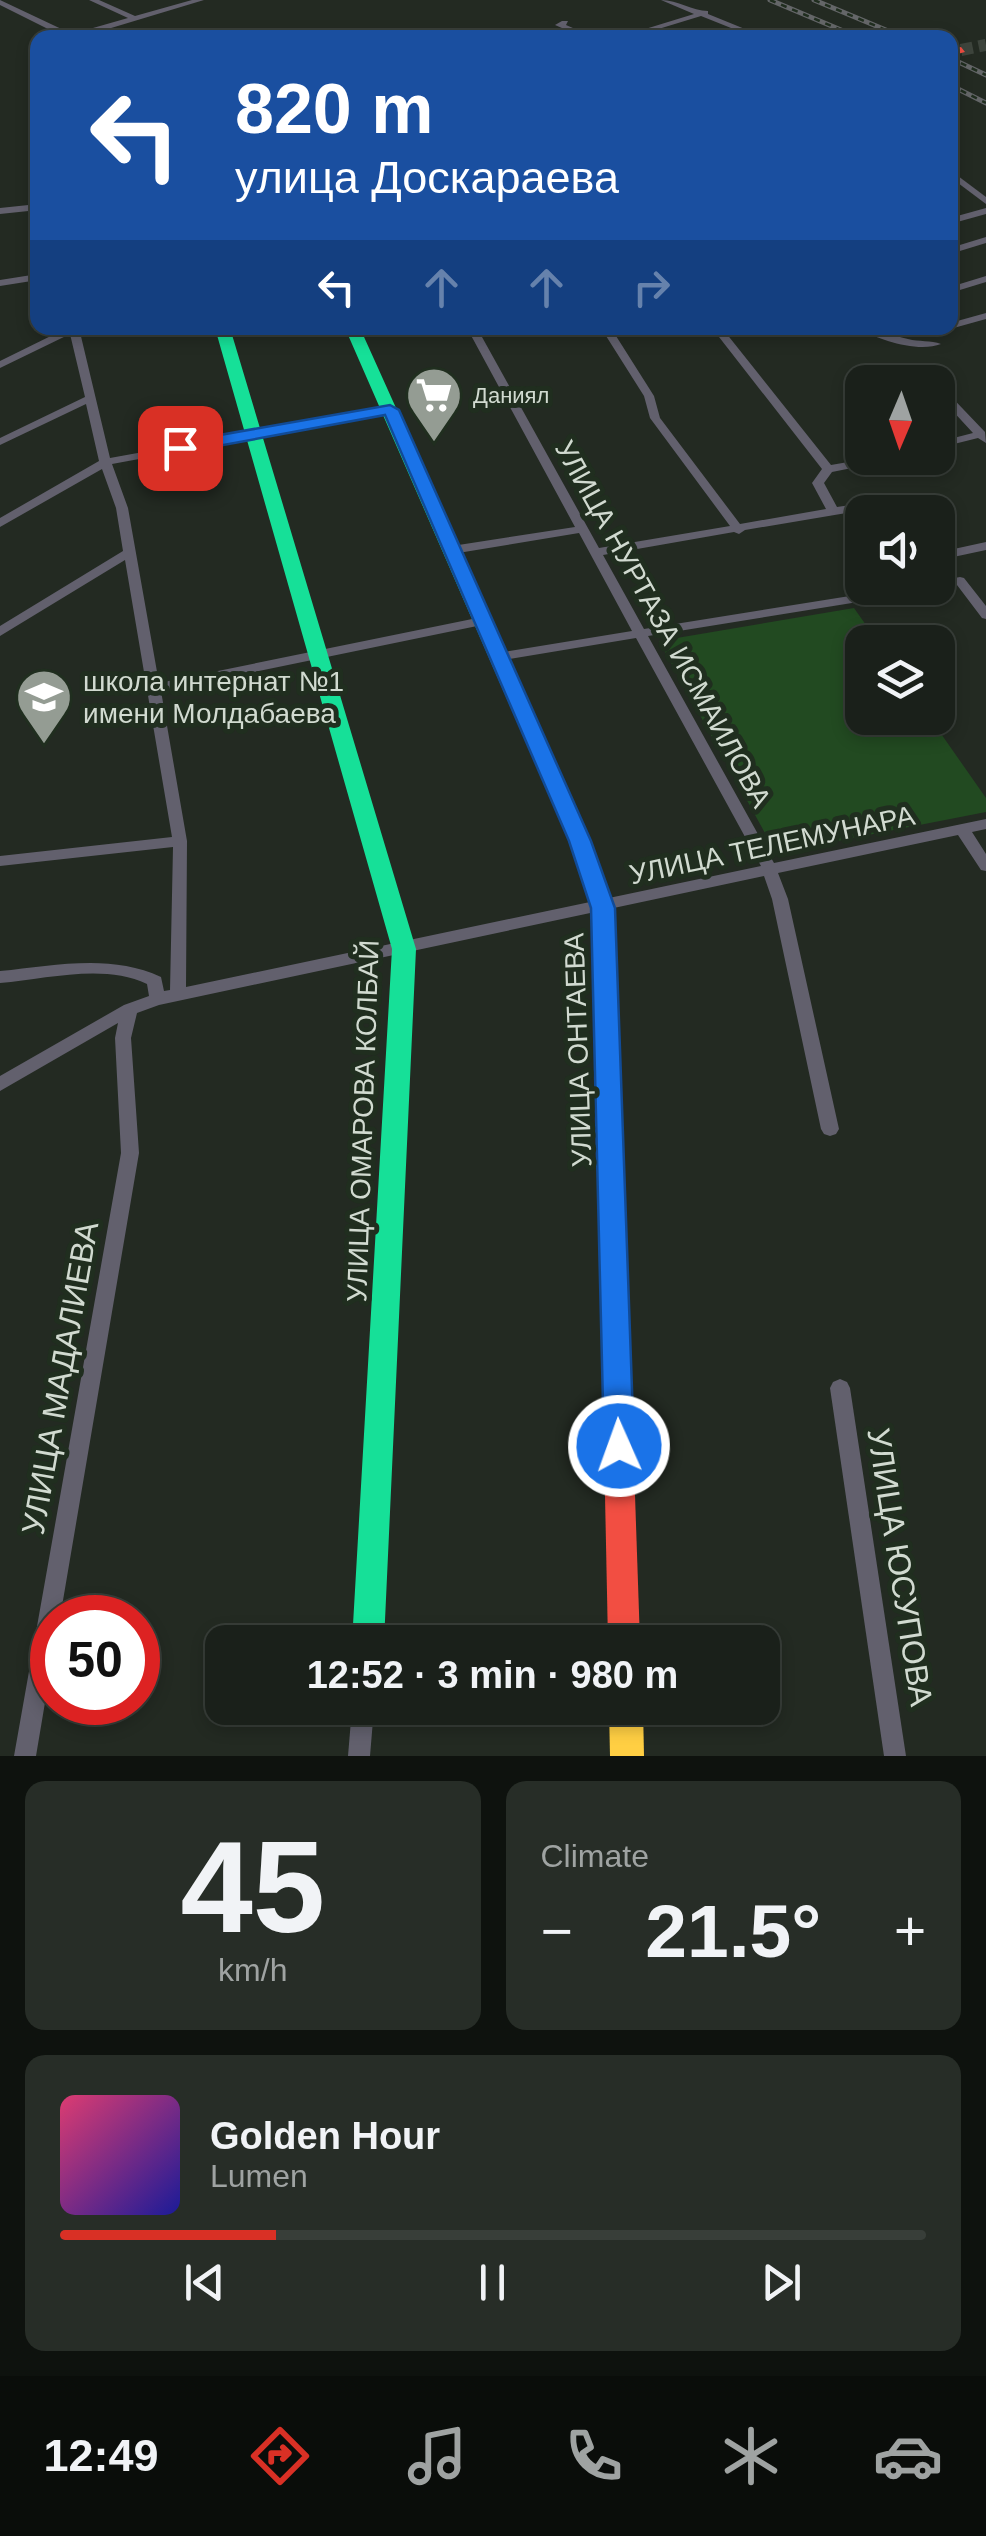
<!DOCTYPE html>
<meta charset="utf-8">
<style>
:root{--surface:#1a201a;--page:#272d27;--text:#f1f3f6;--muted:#9fa3a2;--line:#383e39;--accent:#d93025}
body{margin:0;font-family:Helvetica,sans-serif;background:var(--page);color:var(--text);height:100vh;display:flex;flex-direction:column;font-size:38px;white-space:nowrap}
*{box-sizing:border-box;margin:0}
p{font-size:32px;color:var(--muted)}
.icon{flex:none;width:55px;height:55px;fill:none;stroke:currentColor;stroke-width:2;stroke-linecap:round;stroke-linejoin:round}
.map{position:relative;height:1756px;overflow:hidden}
.details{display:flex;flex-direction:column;gap:25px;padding:25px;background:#0e120e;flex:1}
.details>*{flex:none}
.guide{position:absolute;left:30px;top:30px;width:928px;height:305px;border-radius:20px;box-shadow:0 5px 15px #0003,0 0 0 2px var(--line);background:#1a4fa0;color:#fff;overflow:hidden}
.needle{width:65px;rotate:182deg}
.controls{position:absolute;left:845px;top:365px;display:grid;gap:20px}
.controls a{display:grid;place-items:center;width:110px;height:110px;border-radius:20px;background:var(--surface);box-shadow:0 5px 15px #0003,0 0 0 2px var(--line);font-size:50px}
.speed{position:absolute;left:30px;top:1595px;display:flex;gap:20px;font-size:50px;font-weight:700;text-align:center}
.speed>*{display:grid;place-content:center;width:130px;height:130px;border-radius:50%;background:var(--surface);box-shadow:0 5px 15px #0003,0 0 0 2px var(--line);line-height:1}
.speed .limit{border:15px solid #d22;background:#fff;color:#111}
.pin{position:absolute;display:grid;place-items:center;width:85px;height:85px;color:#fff;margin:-42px;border-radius:20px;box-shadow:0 5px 15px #0006}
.me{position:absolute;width:110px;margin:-55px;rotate:358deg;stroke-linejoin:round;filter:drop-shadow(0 0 8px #0008)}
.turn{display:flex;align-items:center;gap:35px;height:210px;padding:0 40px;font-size:45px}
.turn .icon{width:130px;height:130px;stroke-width:2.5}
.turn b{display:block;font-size:70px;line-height:85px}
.lanes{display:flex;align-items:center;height:95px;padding:0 40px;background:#0003;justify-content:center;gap:50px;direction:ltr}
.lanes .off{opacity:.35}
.big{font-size:75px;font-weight:700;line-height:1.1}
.details .widget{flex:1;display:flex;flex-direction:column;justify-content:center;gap:15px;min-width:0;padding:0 35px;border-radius:20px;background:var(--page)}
.details .dial{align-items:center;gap:0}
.dial b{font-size:130px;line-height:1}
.song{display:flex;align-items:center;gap:30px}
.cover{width:120px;height:120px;border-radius:15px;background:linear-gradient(135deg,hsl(340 70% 55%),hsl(240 70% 35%))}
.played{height:10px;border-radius:5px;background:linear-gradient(90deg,var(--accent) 25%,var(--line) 25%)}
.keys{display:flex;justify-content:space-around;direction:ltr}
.heat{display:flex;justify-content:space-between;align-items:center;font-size:55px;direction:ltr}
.details .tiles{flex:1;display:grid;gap:25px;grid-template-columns:1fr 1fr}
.widget:last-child{grid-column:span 2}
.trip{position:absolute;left:205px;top:1625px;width:575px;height:100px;border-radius:20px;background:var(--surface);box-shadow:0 5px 15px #0003,0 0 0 2px var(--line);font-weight:700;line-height:100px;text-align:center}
.dock{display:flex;height:160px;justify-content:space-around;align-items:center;background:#0a0d0a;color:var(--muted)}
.dock .icon{width:70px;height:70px}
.dock .active{color:var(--accent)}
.dock b{font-size:45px;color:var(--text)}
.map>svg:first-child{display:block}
</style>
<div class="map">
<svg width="986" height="1756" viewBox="0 0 986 1756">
<rect width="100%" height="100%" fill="#232a22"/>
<polygon fill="#224a21" points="854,608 878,642 862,642 862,718 930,718 986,798 986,812 776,853 659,641"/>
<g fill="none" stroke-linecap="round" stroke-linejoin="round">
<polyline stroke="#3d443c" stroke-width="12" stroke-dasharray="12 6" stroke-linecap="butt" points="961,50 986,45"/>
<g fill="#62606d" fill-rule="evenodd">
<polygon points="0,0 72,34 128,18 89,0 99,0 135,16 192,0 204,0 78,38 66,38 0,5"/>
<path d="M661,0c17,0 31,11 47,11v3l59,24h-11l-55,-22 -72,22h-13l78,-24z"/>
<polygon points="562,21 568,21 566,25 596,38 585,38 555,25"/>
<polygon points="950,170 986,197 986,204 950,177"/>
<polygon points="38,204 38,210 0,214 0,208"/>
<polygon points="986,208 986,214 950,224 950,218"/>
<polygon points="986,237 986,243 950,254 950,248"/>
<polygon points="38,274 38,280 0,286 0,280"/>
<polygon points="986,276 986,282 950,293 950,287"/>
<polygon points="986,313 986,319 950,329 946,328 950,328 950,323"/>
<path d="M67,328h12l31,130 280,-51 5,3 -5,3 -278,51 16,44 31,175 323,-66 6,4 -6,4 -321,66 26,150 -1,146 575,-121 -125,-228 -139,23 -7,-4 7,-4 135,-22 -53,-98 -127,21 -6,-4 6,-4 123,-19 -108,-199h10l122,220 131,-22 -80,-108 -6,-22 -43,-68h10l43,68 6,22 80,106 86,-15 -14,-26 10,-14 -110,-141h10l109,137 40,-7h21l-5,3 -55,11 -8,11 13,24 61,-9 18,14h-13l-8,-6 -13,1 -137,23 -6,4 -5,-2 -131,23 41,74 256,-41h26l-6,4 -272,44 126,227 212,-44v10l-14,3 14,22v17l-5,-1 -23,-35 -180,38 10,26 51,230 -3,5 -6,2 -6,-2 -3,-5 -49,-230 -8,-23 -605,129 -22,8 -6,25 8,115 -79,465h-8v43l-16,95h-22l107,-603 -6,-115 3,-15 -118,68v-15l124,-71 25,-9 -2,-12c-43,-21 -101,-5 -147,-1v-12c53,-5 110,-18 161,6l3,14 6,-1 3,-143 -173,19v-10l172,-19 -47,-277 -125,76v-10l123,-75 -7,-43 -14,-39 -102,58v-9l99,-57 -13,-57 -86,41v-7l85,-41 -15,-63 -70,34v-7z"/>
<path d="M857,328c18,-1 33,7 51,11 11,3 23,1 33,5 -23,9 -62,-4 -84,-16z"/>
<path d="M918,374l15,8c-7,1 -15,1 -20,-5z"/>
<polygon points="938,386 942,387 985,432 986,443 978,438 938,448 938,442 973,433 938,395"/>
<polygon points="986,542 986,550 944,559 938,555 940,552"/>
<polygon points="960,577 964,578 986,606 986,619 982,618 957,585 934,588 938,588 938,581"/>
<polygon points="840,1379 847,1382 850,1388 906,1756 884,1756 830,1388 833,1382"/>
<polygon points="352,1708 374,1708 370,1756 348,1756"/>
</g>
<g fill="#16e098" fill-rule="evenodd">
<polygon points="215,328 230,328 416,949 384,1642 352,1642 392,949"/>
<polygon points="345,328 360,328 591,841 614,908 630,1348 626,1357 616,1361 606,1357 602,1348 592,908 569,841"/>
</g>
<polygon fill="#ffcf43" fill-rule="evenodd" points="609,1708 643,1708 644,1756 610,1756"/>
<g fill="#f24e42" fill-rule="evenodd">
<polygon points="961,47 965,52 950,56 950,49"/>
<polygon points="616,1335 626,1339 630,1348 640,1642 608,1642 602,1348 606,1339"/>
</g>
<g stroke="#646668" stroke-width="5">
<g id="rail">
<polyline points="770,0 860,38"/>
<polyline points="814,0 905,38"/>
<polyline points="950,58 986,75"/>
<polyline points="950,85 986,103"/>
</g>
</g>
<use href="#rail" stroke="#202e1f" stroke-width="2.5" stroke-dasharray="6" stroke-linecap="butt"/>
</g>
<polygon fill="#1a73e8" stroke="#114b97" stroke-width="2.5" points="390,405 399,410 591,841 615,908 634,1446 630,1457 619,1461 608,1457 604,1446 591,908 569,841 385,415 180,453 172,448 180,442"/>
<defs>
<g id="supermarket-pin" transform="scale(2.875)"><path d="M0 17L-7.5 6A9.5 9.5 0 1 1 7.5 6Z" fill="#949c93" stroke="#202e1f"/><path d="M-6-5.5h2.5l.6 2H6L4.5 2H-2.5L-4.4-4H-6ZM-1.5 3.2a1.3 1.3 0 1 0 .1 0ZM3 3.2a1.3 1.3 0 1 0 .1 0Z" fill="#fff"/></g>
<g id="school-pin" transform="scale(2.875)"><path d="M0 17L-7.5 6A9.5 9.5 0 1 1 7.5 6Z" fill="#949c93" stroke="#202e1f"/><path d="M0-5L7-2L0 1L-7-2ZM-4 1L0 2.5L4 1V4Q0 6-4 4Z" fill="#fff"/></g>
</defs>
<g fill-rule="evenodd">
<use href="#supermarket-pin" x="434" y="395"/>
<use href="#school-pin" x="44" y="697"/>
</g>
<g text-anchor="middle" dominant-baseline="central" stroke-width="10" stroke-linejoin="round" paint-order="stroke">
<g font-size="22" fill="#d1dad0" stroke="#202e1f" text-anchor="start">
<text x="473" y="395">Даниял</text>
</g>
<g font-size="28" fill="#d1dad0" stroke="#202e1f">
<text transform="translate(663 624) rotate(61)">УЛИЦА НУРТАЗА ИСМАИЛОВА</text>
<text transform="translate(772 845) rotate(-12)">УЛИЦА ТЕЛЕМУНАРА</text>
<text transform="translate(578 1050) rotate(-92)">УЛИЦА ОНТАЕВА</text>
<text transform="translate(363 1121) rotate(-88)">УЛИЦА ОМАРОВА КОЛБАЙ</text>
</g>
<g font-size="28" fill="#d1dad0" stroke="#202e1f" text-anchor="start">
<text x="83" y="681">школа интернат №1<tspan x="83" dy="32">имени Молдабаева</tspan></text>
</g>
<g font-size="32" fill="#d1dad0" stroke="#202e1f">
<text transform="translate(60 1378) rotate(-80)">УЛИЦА МАДАЛИЕВА</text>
<text transform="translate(900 1567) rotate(81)">УЛИЦА ЮСУПОВА</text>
</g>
</g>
</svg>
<div class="controls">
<a><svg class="needle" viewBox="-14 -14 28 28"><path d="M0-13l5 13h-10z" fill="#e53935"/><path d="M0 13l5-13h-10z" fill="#9fa3a2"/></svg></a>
<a><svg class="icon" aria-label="sound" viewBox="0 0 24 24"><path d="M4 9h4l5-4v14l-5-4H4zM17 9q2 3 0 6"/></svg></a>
<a><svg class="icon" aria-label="layers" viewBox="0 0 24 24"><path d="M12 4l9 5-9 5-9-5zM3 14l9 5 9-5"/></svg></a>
</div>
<div class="speed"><div class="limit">50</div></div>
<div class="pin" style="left:180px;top:448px;background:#d93025"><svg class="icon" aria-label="arrive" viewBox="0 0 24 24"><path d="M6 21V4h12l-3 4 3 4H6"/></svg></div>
<svg class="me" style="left:619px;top:1446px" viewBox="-20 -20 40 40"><circle r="17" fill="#1a73e8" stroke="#fff" stroke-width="3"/><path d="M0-11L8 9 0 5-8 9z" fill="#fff"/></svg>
<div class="trip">12:52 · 3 min · 980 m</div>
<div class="guide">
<div class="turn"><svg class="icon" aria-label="left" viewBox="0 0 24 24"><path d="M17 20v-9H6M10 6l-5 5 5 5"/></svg><div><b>820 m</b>улица Доскараева</div></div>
<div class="lanes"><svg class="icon" aria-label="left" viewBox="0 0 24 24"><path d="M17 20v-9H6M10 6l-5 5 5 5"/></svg><svg class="icon off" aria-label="ahead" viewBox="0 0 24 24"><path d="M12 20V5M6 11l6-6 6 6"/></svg><svg class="icon off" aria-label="ahead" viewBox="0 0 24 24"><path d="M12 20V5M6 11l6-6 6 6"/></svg><svg class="icon off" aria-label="right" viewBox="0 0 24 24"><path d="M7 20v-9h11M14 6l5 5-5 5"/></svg></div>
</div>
</div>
<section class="details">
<div class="tiles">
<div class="widget dial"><b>45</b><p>km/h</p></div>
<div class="widget"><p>Climate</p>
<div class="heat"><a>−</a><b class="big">21.5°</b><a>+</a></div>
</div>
<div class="widget">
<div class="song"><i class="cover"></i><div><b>Golden Hour</b><p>Lumen</p></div></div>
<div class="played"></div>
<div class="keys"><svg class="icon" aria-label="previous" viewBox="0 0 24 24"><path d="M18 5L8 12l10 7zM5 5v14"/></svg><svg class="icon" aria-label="pause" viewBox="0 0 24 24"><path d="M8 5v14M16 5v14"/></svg><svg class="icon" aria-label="next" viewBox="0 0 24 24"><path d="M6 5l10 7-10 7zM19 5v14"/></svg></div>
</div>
</div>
</section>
<nav class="dock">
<b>12:49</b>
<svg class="icon active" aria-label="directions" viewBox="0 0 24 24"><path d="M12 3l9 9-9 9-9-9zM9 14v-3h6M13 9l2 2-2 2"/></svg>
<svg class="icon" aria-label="music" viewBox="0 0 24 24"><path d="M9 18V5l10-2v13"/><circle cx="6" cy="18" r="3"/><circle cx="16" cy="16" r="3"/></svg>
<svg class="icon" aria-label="phone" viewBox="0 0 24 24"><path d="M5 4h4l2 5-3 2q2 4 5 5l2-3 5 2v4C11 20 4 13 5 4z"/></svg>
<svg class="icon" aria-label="climate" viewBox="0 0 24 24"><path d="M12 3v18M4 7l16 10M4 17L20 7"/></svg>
<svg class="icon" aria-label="car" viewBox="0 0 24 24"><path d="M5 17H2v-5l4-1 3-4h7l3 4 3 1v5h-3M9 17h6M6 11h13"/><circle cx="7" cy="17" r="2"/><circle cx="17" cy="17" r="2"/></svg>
</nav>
